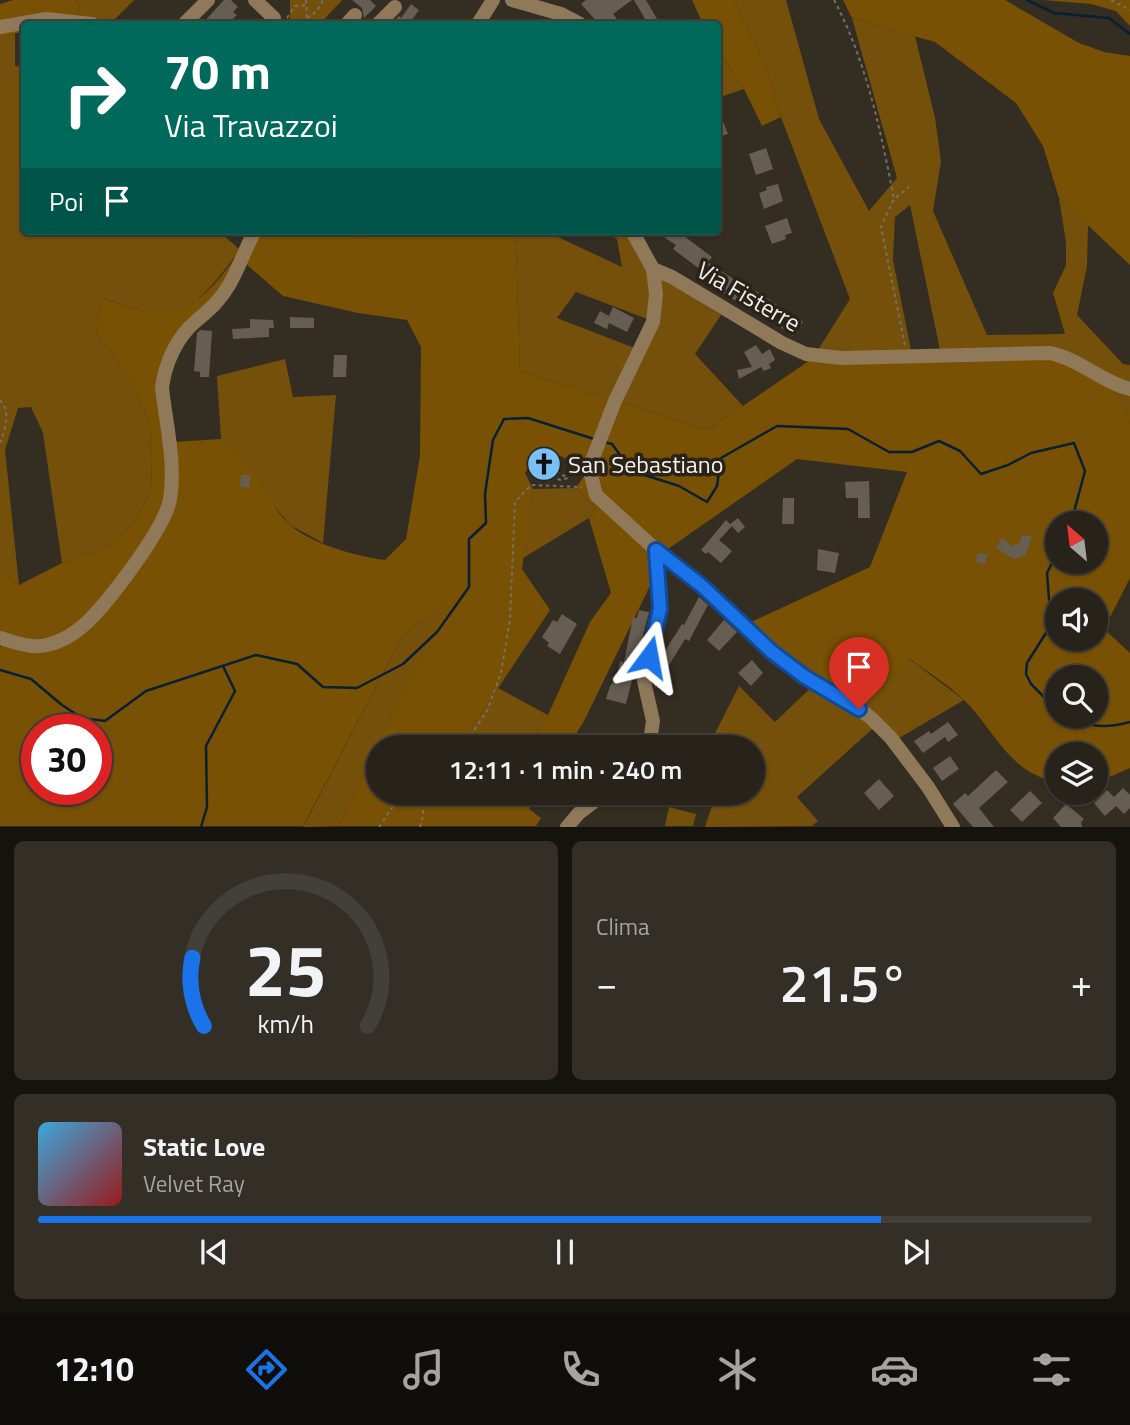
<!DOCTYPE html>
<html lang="it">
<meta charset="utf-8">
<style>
:root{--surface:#27221a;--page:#332f27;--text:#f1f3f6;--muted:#a4a4a2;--line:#433f39;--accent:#1a73e8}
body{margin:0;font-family:"Titillium Web",sans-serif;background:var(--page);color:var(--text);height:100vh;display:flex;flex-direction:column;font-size:26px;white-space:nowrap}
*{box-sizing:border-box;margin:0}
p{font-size:23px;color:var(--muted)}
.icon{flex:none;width:38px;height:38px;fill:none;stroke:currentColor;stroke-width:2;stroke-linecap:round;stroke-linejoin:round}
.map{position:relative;height:827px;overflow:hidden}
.details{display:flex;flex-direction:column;gap:14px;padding:14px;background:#15130e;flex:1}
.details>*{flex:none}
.top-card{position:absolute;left:21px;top:21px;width:700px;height:214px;border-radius:7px;box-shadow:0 2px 5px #0004,0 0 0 2px var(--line);background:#00695c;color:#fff;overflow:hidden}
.needle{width:46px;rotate:332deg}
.tools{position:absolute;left:1045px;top:511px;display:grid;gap:14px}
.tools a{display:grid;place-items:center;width:63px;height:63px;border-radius:50%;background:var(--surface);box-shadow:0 2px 5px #0004,0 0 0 2px var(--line);font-size:35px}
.speed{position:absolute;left:21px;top:714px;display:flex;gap:14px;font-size:35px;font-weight:700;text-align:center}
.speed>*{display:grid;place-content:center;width:91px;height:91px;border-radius:50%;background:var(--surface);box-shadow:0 2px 5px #0004,0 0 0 2px var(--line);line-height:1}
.speed .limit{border:10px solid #d22;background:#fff;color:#111}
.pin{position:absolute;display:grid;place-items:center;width:60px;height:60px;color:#fff;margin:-72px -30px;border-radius:50% 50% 50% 0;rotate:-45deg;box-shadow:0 0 7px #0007}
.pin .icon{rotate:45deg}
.me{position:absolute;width:77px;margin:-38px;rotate:13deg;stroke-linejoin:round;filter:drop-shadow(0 0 5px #0008)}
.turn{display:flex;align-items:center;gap:24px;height:147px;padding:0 28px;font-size:32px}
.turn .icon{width:91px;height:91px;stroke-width:2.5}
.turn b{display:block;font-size:49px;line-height:60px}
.then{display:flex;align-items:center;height:66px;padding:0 28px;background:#0003;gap:14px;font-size:26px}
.big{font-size:52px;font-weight:600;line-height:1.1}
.details .tile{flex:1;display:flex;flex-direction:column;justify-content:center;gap:10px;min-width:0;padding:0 24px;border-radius:10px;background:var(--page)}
.details .dial{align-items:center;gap:0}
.dial svg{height:182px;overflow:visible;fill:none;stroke:var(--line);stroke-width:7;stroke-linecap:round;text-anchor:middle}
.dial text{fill:var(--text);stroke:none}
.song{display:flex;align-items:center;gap:21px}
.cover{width:84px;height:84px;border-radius:10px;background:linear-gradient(135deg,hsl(200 70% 55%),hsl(0 70% 35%))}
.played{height:7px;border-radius:4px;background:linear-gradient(90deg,var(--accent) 80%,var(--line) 80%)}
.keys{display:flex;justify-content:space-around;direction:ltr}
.heat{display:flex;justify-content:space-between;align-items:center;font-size:38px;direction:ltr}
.details .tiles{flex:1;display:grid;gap:14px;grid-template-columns:1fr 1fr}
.tile:last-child{grid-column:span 2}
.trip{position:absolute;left:366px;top:735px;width:399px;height:70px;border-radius:35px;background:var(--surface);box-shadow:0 2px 5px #0004,0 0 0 2px var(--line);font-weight:600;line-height:70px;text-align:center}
.menu{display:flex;height:112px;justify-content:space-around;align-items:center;background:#100e0a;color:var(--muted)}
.menu .icon{width:49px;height:49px}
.menu .current{color:var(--accent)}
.menu b{font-size:32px;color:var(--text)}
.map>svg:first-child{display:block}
</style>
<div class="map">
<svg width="1130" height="827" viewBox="0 0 1130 827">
<rect width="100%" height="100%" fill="#342d22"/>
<g fill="#74500b" fill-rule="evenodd">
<polygon points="74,0 134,0 110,24 77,17 80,4"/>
<polygon points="290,0 342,0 320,24 290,24"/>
<polygon points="734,0 786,0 819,119 869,211 897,178 852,18 915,36 935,118 941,161 933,211 987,335 1065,334 1053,293 1066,265 1066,242 1059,198 1088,225 1087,266 1077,315 1123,364 1130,365 1130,424 1122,410 940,350 910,205 895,217 893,260 911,350 813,358 850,299 781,117 764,63"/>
<path d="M15,33v33l9,1v164h195l21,19c-17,21 -44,63 -73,64 -21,1 -44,-9 -64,-16l-6,35 36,49 17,45 2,63 -20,35 -27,23 -43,15 -19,-130 -12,-26 -13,1 -13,42 14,135 -19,-14v-533z"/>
<polygon points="718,49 744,89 718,98"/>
<path d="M512,231h33l77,36 -5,-28 -15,-8h26l17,35 76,49 -26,39 48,52 -35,24 -188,-59 -4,-124zM576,292l74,28 -13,29 -80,-31z"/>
<polygon points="285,359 293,397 336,395 323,543 290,525 269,500 250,469 221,439 217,376"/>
<polygon points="576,488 596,509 589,518 523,558 533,489"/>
<polygon points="447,602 339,826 303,827 403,635"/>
<polygon points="908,658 964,700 899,738 881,721 797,797 818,821 812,826 705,827 716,793 752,793 752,747 708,747 739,686 775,722 819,680 861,701"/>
<polygon points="498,688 548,715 527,747 459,747"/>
<polygon points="669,807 696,814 693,826 665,826"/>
</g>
<g fill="#785104" fill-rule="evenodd">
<polygon points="13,0 74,0 80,4 77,17 24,24 24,31 0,38 0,4"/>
<polygon points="692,0 734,0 764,63 781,117 762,126 744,89 718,49 718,24 703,24"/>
<polygon points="843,0 1005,0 1079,43 1104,52 1130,56 1130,265 1059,198 1043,146 1016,103 935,42 852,18"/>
<polygon points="1043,0 1130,0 1130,26 1116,11 1091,4"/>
<path d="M252,231h104l4,7 9,-7h143l4,16 4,124 188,59 105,-72 236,-10 62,39 19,37v154l-26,51 26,24v115l-34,15v-29h-39v28c-48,-9 -61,-50 -92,-81 -16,-16 -38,-29 -56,-43l-48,44 -51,-27 -61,-52 121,-56 37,-95 -110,-13 -129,90 -85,174 -16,24h-40l21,-32 42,-93 21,-29 -22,-75 7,-9 -20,-21 13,-20 -43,-18 -7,1 -14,22 8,16 -11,80 28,41 -91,137h-81v46h161l-10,16 12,9 -5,8h-197l107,-223 -43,32 -100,191h-303v-178l2,-6 -2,-1v-70l19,14 43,-22 43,-15 27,-23 20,-35 -2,-63 -17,-45 -36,-49 5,-35c18,6 51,19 69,15 34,-7 64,-54 81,-82zM246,264l37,32 75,17 49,7 14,27 -1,109 -14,83 -21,21c-29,-4 -74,-16 -96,-36 -16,-15 -25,-36 -38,-54 -8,-11 -20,-21 -30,-31l-47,3 -8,-51 4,-23 21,-37 28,-21zM1057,523h39v39h-39zM1057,600h39v39h-39zM1057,677h39v39h-39zM37,730h59v59h-59z"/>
</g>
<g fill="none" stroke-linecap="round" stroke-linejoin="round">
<g stroke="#072033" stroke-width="2.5">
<polyline points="1027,0 1054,13 1109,18 1130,34"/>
<polyline points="604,442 612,444 632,471 679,486 707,502 717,486 721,458 777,426 848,429 889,452 912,452 939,441 960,451 981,474 1008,465 1031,453 1074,443 1085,471 1071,523"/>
<polyline points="1057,553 1047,573 1051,625 1027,663 1026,674 1031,684 1057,710"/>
<polyline points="0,670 31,679 62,705 82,718 105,721 146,691 256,655 297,664 323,687 357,688 403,664 437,632 469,587 469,539 486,523 485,494 493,440 504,419 528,418 594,439"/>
<path d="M1067,716c21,12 41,12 63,6"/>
<polyline points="201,827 207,807 206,746 235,691 223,666"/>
</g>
</g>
<g fill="#665e52">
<polygon points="224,0 231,0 238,7 233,12 237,15 227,24 202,24"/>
<polygon points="352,0 370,0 376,6 364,18 362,8"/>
<polygon points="586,0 632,0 613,14 621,24 599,24 581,4"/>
<polygon points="634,0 646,0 657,19 648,24"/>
<polygon points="411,4 419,10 409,24 391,24 399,16 401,18"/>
<polygon points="718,109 728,134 718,137"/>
<polygon points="766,148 773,169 756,175 749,154"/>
<polygon points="778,184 783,201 764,209 759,193 767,190 766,187"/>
<polygon points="787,218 792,233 785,235 786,239 772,244 765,226"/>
<polygon points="655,231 687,231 684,236 712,257 708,262 754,293 756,291 803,322 793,336 743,302 742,305 711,285 713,283 699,273 701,270 673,249 676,245"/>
<polygon points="613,307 634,318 627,332 609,323 607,329 594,323 600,311 609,316"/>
<polygon points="290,317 314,318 314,328 290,328"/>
<polygon points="250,319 273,320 274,328 269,328 269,337 233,339 232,329 250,328"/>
<polygon points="200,330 212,331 209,377 200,377 200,372 194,371 197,333"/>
<polygon points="756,345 762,354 770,349 775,360 769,364 771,368 764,371 761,367 739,379 737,370 752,367 744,352"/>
<polygon points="334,355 347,355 346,377 333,377"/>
<polygon points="550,451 557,460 554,462 560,470 549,469 536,476 532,470 536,467 534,464"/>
<polygon points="241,475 250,475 249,488 240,487"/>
<polygon points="869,481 870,518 858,518 858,498 846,498 845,482"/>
<polygon points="783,498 794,498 794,524 782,524"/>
<polygon points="738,518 745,527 738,533 730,524"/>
<polygon points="726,520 732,526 719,540 732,551 721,563 708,552 706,554 701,550"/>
<polygon points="1022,535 1032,536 1026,555 1014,559 996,548 1002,538 1012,547 1015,543 1019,545"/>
<polygon points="818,549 839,553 835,573 817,570"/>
<polygon points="977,553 987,554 985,564 976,562"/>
<polygon points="699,597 708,605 689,641 685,639 655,688 654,681 658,662 682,624 684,625"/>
<polygon points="639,610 649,612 626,704 606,699 610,686 612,683 616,684 620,661 624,662 633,617 637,618"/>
<polygon points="562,614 577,624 560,654 547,646 549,643 542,637 553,620 557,622"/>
<polygon points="724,620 737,632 719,651 707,640"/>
<polygon points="752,660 763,673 751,686 738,673"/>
<polygon points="948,722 958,735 948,742 945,737 923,753 914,741 929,731 931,734"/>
<polygon points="626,738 640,742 640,747 623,747"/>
<polygon points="950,756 959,769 942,781 933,768"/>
<polygon points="996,770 1008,782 979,808 994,827 973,827 953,804 965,793 968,796"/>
<polygon points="879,779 894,796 879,810 864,793"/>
<polygon points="1123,788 1130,795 1130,808 1124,814 1116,806 1105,816 1094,803 1107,790 1114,797"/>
<polygon points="1030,791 1042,803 1022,822 1010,810"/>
<polygon points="1066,804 1084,819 1081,822 1082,827 1061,827 1053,818"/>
</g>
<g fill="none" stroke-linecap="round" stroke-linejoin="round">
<g stroke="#777067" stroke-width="2" stroke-dasharray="3.5 3.5" stroke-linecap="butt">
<polyline points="306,0 307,24"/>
<path d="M834,0c32,60 47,132 60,199"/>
<polyline points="1111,0 1130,10"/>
<polyline points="287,18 295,6 306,5"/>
<polyline points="307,18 317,11 323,0"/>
<polyline points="905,345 881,227 894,199 909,187"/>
<path d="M0,400c12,13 4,29 0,45"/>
<polygon points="550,468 568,478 560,480 546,471"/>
<polyline points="454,747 466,742 487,711 501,673 510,619 515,502 531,485 582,487"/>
<polyline points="379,827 402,793"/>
<polyline points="420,827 423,816 423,793"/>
</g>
<g stroke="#8f7958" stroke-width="14">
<polyline points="255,0 274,18"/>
<polyline points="512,0 561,14 580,24"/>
<polyline points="184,24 208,0"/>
<polyline points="347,24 355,15"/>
<polyline points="378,24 395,7"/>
<polyline points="478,24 493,0"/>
<polyline points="0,27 46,19 92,24"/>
<polyline points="632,231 653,269 656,294 653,322 615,401 589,468 596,495 656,550 702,586 772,652 805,676 848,700 871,718 891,738 928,787 953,827"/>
<path d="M653,269l19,8 110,66 24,11 35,4 208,-5c30,5 52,29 81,36"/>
<path d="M0,638c15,4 31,11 47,7 13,-3 26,-10 37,-20 22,-19 82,-98 86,-126 6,-35 -4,-76 -8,-111 3,-25 15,-51 34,-67 13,-11 24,-20 33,-36 10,-16 16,-37 26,-54"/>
<polyline points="649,747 653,721 644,681 660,609 656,550"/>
<polyline points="567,827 579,813 606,793"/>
</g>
</g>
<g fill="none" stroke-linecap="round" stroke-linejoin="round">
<g stroke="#114b97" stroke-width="18">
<polyline id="route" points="649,657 660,609 656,550 702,586 772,652 805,677 859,709"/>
</g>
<use href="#route" stroke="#1a73e8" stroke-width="12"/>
</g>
<defs>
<g id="church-disc" transform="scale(1.75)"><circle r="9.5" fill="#79bff8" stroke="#2a2319"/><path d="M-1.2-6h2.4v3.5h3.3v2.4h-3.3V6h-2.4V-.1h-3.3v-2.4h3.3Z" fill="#111"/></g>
</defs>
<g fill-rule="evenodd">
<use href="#church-disc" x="544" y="464"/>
</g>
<g text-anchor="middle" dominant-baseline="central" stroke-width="7" stroke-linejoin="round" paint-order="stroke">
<g font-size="24" fill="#f5f0e9" stroke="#2a2319">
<text transform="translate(749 296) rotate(30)">Via Fisterre</text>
</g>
<g font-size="24" fill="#f5f0e9" stroke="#2a2319" text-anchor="start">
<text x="568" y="464">San Sebastiano</text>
</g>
</g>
</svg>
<div class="tools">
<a><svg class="needle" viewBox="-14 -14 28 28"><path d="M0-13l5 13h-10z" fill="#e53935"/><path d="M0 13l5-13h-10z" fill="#a4a4a2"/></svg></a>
<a><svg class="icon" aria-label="sound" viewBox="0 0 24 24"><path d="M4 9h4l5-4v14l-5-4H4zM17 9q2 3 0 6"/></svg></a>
<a><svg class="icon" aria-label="search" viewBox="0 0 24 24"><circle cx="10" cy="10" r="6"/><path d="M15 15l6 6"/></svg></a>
<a><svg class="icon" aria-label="layers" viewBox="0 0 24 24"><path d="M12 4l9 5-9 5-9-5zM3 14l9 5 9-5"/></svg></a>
</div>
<div class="speed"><div class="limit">30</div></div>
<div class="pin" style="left:859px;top:709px;background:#d93025"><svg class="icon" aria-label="arrive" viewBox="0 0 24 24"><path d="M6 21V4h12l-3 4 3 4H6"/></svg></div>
<svg class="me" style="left:649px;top:657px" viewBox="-20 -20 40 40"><path d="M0-17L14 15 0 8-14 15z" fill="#1a73e8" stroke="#fff" stroke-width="4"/></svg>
<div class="trip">12:11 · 1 min · 240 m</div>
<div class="top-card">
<div class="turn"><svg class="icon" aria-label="right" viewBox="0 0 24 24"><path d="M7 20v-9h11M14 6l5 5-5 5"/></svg><div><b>70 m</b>Via Travazzoi</div></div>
<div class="then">Poi<svg class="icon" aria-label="arrive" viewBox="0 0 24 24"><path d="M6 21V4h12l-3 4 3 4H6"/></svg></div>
</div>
</div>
<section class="details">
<div class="tiles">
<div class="tile dial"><svg viewBox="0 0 100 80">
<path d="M14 69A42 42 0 1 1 86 69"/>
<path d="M14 69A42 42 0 0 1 9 39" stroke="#1a73e8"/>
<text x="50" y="56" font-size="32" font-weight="700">25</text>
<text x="50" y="72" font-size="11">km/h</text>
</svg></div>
<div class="tile"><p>Clima</p>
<div class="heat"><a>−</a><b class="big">21.5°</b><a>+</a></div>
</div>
<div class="tile">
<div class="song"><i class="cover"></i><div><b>Static Love</b><p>Velvet Ray</p></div></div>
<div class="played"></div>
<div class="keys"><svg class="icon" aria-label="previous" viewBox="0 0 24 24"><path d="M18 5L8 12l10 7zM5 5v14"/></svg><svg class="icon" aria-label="pause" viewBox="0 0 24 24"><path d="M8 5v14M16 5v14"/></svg><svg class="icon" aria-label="next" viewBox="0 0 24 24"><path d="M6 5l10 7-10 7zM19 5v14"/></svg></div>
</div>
</div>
</section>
<nav class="menu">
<b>12:10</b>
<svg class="icon current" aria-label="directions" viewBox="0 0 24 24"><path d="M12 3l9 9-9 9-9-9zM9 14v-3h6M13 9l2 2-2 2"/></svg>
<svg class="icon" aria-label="music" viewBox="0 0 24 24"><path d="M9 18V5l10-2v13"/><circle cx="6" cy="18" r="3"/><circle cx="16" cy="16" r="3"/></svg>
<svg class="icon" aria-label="phone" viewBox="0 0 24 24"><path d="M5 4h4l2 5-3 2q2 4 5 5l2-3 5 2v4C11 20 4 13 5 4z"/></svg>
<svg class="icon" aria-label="climate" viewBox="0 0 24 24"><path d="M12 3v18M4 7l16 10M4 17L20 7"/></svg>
<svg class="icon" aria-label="car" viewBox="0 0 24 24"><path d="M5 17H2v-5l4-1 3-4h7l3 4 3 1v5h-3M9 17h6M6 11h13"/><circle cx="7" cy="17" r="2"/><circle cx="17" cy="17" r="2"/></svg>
<svg class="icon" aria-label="filters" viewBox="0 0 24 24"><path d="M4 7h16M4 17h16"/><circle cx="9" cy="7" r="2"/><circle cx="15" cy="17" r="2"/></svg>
</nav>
